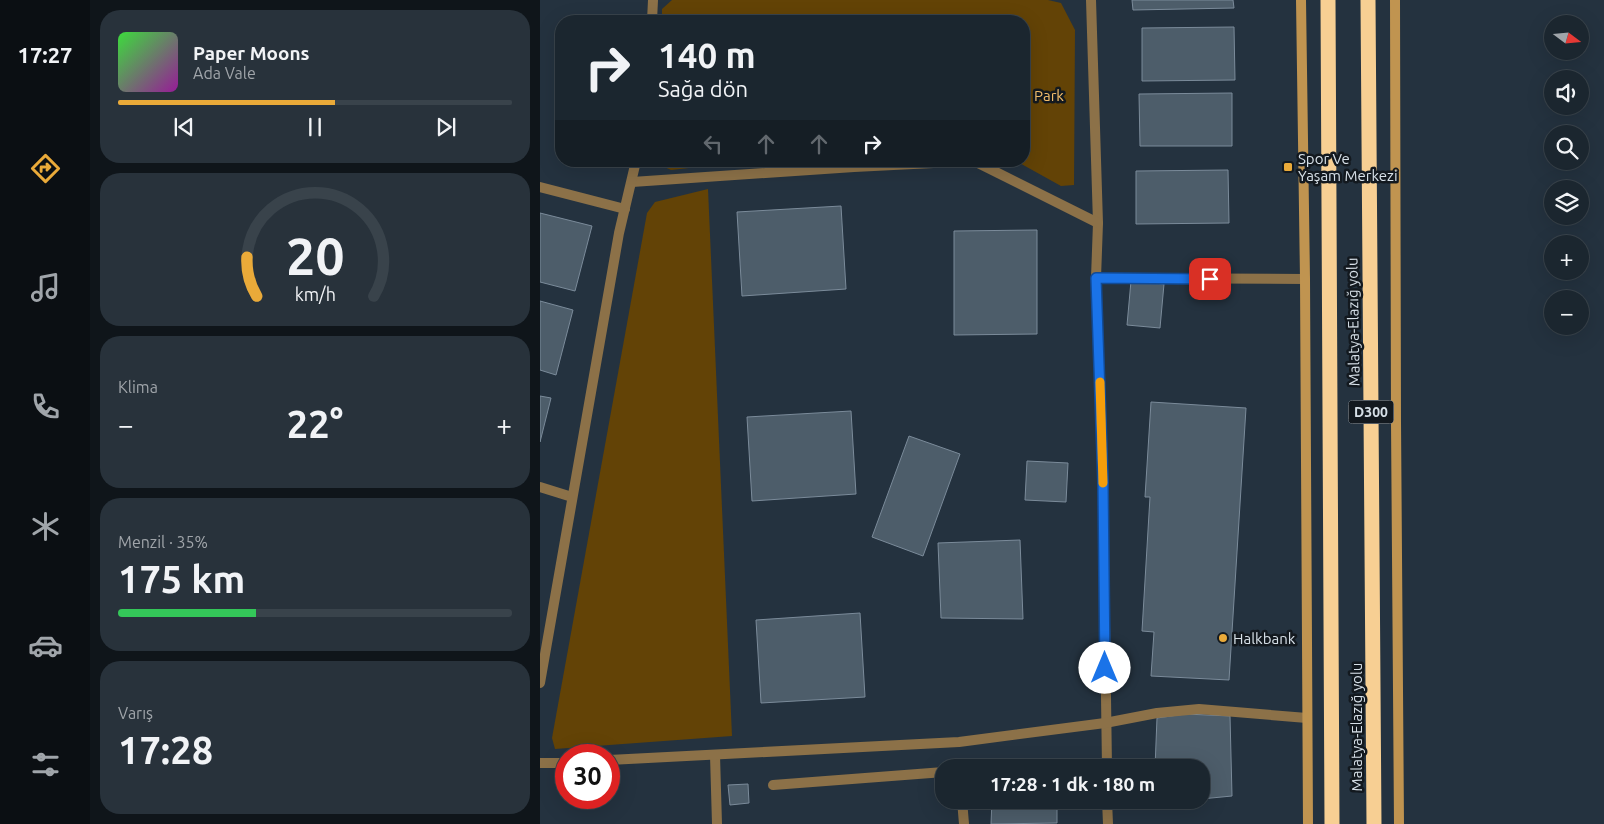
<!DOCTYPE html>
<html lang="tr">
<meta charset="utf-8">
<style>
:root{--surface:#1b262f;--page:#28323b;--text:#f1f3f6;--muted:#a0a5aa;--line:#39434b;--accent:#eaaa39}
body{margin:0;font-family:Ubuntu,sans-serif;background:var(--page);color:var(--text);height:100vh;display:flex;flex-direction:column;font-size:19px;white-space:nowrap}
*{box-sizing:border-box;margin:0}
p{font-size:16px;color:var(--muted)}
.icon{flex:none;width:28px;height:28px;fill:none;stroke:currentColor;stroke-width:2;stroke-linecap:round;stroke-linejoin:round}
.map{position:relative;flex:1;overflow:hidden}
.details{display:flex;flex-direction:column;gap:10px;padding:10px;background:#0f151a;width:450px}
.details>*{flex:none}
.banner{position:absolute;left:15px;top:15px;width:475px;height:152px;border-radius:20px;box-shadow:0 5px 20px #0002,0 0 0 1px var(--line);background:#1b262f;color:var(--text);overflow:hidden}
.needle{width:32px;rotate:106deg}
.fabs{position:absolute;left:1004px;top:15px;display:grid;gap:10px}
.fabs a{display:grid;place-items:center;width:45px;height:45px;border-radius:50%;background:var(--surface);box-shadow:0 5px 20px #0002,0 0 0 1px var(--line);font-size:25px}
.speed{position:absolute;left:15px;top:744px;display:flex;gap:10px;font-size:25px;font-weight:700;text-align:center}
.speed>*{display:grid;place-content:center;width:65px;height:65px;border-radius:50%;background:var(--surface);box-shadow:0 5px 20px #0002,0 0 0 1px var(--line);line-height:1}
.speed .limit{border:8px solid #d22;background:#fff;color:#111}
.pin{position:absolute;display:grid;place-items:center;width:42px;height:42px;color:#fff;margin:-21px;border-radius:10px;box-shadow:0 2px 8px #0006}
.me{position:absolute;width:55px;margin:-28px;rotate:0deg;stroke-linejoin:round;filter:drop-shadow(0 0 4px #0008)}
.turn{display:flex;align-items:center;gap:18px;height:105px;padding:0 20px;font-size:22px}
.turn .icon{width:65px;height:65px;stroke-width:2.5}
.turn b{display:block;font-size:35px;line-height:42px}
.lanes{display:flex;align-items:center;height:48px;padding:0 20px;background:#0003;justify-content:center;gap:25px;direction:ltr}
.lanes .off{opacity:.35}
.big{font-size:38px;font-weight:700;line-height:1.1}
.details .card{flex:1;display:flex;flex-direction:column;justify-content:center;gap:8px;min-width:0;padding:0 18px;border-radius:20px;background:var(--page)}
.details .dial{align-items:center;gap:0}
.dial svg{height:130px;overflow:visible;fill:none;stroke:var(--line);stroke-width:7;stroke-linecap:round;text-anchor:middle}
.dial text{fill:var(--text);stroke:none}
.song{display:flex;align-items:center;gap:15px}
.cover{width:60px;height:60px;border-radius:8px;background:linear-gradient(135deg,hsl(120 70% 55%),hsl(300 70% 35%))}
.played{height:5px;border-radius:2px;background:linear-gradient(90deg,var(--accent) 55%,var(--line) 55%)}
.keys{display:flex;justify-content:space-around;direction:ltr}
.heat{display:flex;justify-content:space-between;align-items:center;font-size:28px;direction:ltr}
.charge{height:8px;border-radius:4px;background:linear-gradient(90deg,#34c759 35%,var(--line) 0)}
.trip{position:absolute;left:395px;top:759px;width:275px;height:50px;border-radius:20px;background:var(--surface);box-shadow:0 5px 20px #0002,0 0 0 1px var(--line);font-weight:700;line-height:50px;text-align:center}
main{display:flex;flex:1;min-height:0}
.tabs{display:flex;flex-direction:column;width:90px;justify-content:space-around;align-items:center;background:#0b0f13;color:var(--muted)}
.tabs .icon{width:35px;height:35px}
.tabs .on{color:var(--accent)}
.tabs b{font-size:22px;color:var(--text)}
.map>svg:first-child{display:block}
</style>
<main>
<nav class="tabs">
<b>17:27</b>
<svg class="icon on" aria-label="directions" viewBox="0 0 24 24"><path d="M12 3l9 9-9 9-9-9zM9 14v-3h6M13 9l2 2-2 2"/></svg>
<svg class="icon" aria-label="music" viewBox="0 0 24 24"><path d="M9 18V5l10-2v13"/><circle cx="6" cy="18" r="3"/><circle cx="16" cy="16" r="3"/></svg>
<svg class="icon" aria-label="phone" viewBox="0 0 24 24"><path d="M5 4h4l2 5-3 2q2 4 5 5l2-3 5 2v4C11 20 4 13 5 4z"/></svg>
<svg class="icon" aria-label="climate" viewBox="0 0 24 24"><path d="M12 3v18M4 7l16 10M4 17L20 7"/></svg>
<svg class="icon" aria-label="car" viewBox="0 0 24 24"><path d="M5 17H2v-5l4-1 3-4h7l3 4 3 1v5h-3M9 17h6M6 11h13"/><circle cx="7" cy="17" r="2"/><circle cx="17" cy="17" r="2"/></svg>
<svg class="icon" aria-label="filters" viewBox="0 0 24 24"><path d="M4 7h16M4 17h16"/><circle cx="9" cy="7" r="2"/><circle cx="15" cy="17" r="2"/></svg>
</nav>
<section class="details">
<div class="card">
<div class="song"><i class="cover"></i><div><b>Paper Moons</b><p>Ada Vale</p></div></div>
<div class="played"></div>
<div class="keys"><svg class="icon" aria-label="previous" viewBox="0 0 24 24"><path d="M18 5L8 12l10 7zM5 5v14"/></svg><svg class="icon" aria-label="pause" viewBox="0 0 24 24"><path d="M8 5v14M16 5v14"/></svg><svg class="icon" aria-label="next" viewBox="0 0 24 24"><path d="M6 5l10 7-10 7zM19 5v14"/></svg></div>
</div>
<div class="card dial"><svg viewBox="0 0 100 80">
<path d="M14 69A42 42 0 1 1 86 69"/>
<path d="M14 69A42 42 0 0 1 8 45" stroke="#eaaa39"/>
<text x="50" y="56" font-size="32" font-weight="700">20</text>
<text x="50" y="72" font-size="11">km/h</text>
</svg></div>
<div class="card"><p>Klima</p>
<div class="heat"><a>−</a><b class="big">22°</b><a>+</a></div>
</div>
<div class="card"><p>Menzil · 35%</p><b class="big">175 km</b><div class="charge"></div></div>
<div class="card"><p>Varış</p><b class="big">17:28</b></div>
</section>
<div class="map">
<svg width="1064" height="824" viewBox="0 0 1064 824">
<rect width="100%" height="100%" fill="#24323f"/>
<g fill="#634306">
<polygon points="132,0 508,0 521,3 535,30 534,185 521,186 476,161 484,161 484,21 122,21 122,9"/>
<polygon points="118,161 212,161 131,170 118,164"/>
<polygon points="168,189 192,736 15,749 12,738 107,213 115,202"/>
</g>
<g fill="#4d5d6a" stroke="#7b8b9a">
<polygon points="592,0 693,0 694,8 593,10"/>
<polygon points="279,16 279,21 186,21 186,17"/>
<polygon points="694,27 695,80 602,81 602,28"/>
<polygon points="692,93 692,146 600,146 599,94"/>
<polygon points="688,170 689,223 596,224 596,171"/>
<polygon points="301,206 306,289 202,296 197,212"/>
<polygon points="0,213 52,226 35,291 0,282"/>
<polygon points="497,230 497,334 414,335 414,231"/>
<polygon points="591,281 624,284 620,328 587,325"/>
<polygon points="0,301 33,310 16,375 0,370"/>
<polygon points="0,396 11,398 0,442"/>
<polygon points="611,402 706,408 689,680 611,676 614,632 602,631 610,497 605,497"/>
<polygon points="311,411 316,494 212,501 207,417"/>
<polygon points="369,436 420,454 383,556 332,537"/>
<polygon points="487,461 528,463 526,502 485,500"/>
<polygon points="480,540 483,619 401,618 398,543"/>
<polygon points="320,613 325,697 221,703 216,620"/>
<polygon points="645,714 690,716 692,796 661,799 661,768 615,768 617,718"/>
<polygon points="208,784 209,803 190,805 188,785"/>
<polygon points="452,800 517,800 517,823 451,824"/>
</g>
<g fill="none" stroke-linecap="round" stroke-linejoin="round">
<g stroke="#8c7148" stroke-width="10">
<polyline points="551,0 558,223 556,278 563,483 567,768"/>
<polyline points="112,21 113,0"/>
<polyline points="434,161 558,223"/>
<polyline points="92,182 314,167 433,161"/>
<polyline points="0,187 85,209"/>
<polyline points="556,278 765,279"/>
<polyline points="0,487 32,497"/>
<polyline points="0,683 79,233 96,161"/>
<polyline points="175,755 177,824"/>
<polyline points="69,760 419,742 565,723 617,713 659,709 767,718"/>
<polyline points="0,763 26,763"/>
<polyline points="233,785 404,772"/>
<polyline points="422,800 424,824"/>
<polyline points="567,800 568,824"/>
</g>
<g stroke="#c09450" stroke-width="10">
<polyline points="761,0 765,279 768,824"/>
<polyline points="855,0 856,422 859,824"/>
</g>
<g stroke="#f7cf93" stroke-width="15">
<polyline points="788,0 792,824"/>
<polyline points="828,0 834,824"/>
</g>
</g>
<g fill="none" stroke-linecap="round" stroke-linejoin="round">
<g stroke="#114b97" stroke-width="12">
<polyline id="route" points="565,668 563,483 556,278 670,279"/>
</g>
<use href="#route" stroke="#1a73e8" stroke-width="9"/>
<polyline stroke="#f59e0b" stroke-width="9" points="560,382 563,483"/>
</g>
<g fill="#eaaa39" stroke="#13191f" stroke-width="2">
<rect x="743" y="162" width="10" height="10" rx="2.5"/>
<circle cx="683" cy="638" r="5"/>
</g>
<g text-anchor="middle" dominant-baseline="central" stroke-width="5" stroke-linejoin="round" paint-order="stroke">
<rect fill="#13191f" stroke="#9ca4ac" stroke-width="1" x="808.5" y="400.5" width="45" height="23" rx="4"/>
<g font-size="14" font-weight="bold" fill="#d7e0e8">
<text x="831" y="412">D300</text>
</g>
<g font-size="15" fill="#f6c06d" stroke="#13191f">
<text x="509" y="95">Park</text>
</g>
<g font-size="15" fill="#d7e0e8" stroke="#13191f" text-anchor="start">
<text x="758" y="158">Spor Ve<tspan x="758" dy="17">Yaşam Merkezi</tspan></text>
<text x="693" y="638">Halkbank</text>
</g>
<g font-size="15" fill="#d7e0e8" stroke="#13191f">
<text transform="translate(813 322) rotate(-91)">Malatya-Elazığ yolu</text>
<text transform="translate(816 727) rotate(-90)">Malatya-Elazığ yolu</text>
</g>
</g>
</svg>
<div class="fabs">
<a><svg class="needle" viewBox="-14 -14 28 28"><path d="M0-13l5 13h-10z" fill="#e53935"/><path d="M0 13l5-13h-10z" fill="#a0a5aa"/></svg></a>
<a><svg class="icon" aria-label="sound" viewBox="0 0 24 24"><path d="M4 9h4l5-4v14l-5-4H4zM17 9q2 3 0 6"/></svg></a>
<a><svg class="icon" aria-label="search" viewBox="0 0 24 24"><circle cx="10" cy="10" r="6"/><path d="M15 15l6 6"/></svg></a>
<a><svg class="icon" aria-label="layers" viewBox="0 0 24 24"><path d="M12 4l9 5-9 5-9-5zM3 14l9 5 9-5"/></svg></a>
<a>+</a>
<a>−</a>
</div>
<div class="speed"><div class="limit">30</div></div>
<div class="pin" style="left:670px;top:279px;background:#d93025"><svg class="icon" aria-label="arrive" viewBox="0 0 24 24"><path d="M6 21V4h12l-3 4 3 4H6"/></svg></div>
<svg class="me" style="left:565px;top:668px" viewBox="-20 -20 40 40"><circle r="19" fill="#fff"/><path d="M0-13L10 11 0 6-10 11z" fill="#1a73e8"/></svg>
<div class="trip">17:28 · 1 dk · 180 m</div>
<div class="banner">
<div class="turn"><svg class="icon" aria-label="right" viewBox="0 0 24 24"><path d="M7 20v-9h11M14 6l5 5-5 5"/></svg><div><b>140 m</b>Sağa dön</div></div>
<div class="lanes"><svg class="icon off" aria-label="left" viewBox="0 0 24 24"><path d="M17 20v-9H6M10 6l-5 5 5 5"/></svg><svg class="icon off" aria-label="ahead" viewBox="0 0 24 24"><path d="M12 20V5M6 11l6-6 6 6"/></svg><svg class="icon off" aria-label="ahead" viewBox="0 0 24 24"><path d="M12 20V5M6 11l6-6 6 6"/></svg><svg class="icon" aria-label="right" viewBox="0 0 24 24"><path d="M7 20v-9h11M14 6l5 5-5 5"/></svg></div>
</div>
</div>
</main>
